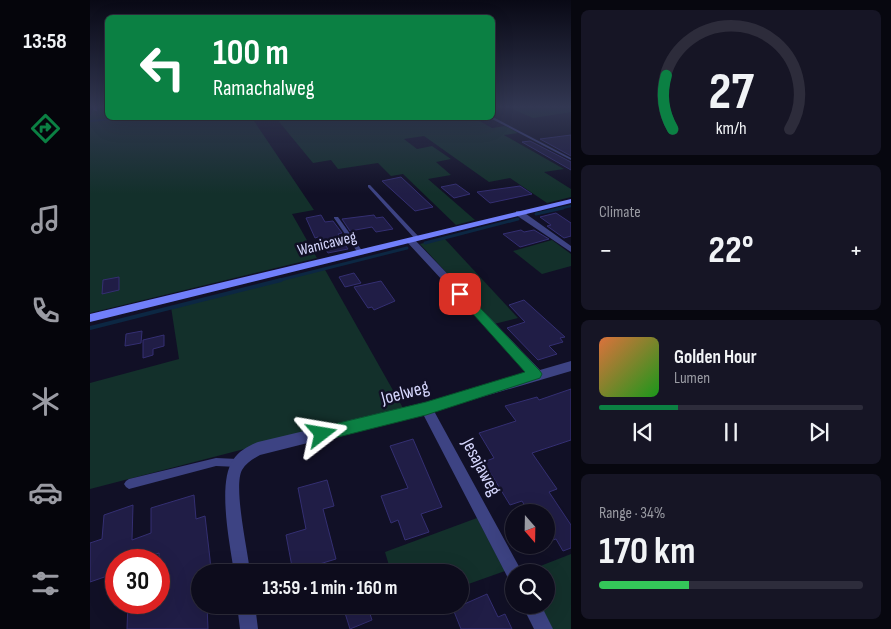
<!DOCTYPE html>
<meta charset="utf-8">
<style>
:root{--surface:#0d0c1c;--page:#161525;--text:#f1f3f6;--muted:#9a9ba3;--line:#2d2c3b;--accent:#0b8043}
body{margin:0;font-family:"Sofia Sans Condensed",sans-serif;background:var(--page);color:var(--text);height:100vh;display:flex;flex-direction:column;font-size:19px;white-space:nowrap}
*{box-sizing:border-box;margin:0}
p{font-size:16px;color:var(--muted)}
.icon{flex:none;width:28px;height:28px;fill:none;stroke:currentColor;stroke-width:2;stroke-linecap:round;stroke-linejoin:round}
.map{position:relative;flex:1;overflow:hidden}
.drawer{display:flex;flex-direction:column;gap:10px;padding:10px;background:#07070f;width:320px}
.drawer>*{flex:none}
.guide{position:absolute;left:15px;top:15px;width:390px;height:105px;border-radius:8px;box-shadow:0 5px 20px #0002,0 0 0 1px var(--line);background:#0b8043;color:#fff;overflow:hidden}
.needle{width:32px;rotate:160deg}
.controls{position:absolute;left:415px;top:504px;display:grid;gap:10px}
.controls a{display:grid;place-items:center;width:50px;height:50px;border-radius:50%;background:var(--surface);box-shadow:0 5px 20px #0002,0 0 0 1px var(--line);font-size:25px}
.speed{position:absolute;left:15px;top:549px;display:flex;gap:10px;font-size:25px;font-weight:700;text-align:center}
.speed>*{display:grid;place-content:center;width:65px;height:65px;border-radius:50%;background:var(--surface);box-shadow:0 5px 20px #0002,0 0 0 1px var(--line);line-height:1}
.speed .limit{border:8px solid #d22;background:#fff;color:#111}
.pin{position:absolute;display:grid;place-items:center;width:42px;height:42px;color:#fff;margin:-21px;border-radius:10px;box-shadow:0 2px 8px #0006}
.me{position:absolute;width:55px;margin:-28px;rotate:76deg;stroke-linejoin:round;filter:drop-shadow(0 0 4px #0008)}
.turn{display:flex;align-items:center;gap:18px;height:105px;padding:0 25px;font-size:22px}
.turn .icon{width:65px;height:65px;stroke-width:2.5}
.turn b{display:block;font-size:35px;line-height:42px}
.big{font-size:38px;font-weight:700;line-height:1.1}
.drawer .widget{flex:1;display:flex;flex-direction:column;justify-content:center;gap:8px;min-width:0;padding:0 18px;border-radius:8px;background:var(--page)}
.drawer .dial{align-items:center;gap:0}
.dial svg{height:130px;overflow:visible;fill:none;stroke:var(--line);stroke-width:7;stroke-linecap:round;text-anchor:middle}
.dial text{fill:var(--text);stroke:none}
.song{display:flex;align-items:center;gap:15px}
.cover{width:60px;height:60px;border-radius:8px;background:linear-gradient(135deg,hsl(20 70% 55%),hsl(120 70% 35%))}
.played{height:5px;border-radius:2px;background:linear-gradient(90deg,var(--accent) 30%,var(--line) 30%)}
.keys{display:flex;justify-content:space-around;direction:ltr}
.heat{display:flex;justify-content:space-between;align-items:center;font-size:28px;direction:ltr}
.charge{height:8px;border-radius:4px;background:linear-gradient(90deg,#34c759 34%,var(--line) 0)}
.trip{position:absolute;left:101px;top:564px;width:278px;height:50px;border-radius:25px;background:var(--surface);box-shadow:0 5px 20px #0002,0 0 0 1px var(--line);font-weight:700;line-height:50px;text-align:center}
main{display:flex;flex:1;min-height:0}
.dock{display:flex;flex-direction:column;width:90px;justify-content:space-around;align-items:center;background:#05050b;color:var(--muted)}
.dock .icon{width:35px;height:35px}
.dock .active{color:var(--accent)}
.dock b{font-size:22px;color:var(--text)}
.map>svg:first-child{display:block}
</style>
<main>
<nav class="dock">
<b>13:58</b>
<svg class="icon active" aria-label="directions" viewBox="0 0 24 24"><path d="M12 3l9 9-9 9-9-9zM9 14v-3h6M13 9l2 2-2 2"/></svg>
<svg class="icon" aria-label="music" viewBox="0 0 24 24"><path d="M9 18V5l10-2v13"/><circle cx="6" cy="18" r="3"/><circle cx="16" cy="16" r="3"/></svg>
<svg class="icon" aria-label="phone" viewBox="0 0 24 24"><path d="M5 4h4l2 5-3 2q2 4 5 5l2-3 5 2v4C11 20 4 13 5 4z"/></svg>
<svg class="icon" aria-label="climate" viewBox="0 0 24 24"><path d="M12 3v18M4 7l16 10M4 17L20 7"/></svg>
<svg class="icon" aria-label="car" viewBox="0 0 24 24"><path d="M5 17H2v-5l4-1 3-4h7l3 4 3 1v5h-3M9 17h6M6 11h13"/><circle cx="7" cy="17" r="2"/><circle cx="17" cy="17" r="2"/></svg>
<svg class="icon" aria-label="filters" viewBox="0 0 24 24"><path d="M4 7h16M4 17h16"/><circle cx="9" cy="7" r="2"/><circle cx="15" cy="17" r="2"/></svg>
</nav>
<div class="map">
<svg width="481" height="629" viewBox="0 0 481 629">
<rect width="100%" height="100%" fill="#111026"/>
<g fill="#13302b">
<polygon points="0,106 17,106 18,118 162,118 224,210 202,214 227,258 0,313 0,116 3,108"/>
<polygon points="416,106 481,106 481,112 443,118"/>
<polygon points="186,118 396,118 386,119 402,128 415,126 428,133 414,135 474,169 454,172 481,189 481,197 457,203 420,178 399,182 334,136 314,139 327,149 342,146 361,159 346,162 361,175 338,179 385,220 366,225 313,174 301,176 288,163 248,169 241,160 223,163"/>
<polygon points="354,238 428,318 404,324 330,244"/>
<polygon points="462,240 481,254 481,266 452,274 423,251"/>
<polygon points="234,268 313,408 0,489 0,383 89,359 81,307"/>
<polygon points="387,518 415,571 370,587 370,572 301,572 295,552"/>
<polygon points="481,554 481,629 462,629 449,605 456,605 456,572 435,572"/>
</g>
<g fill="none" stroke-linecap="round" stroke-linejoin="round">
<polyline stroke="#0c2743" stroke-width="2" points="0,121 35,118"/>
<polyline stroke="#0c2743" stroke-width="2.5" points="467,209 481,206"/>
<g stroke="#0c2743" stroke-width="3">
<polyline points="446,214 473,208"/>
<polyline points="335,243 428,219"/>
<polyline points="186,281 317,248"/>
</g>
<polyline stroke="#0c2743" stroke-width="4" points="0,328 191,280"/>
</g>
<g fill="#201d46" stroke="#342f72">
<polygon points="481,135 481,156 450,139"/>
<polygon points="440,141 481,162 481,170 432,142"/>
<polygon points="311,177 343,207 325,211 292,181"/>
<polygon points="366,184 380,194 364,198 351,187"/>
<polygon points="430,186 442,194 400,203 387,192"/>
<polygon points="466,213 481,223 481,236 474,238 457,226 461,225 450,217"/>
<polygon points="231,215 235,222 243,221 252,233 248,234 258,249 238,253 228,237 225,238 216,218"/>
<polygon points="284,215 286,218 293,217 303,229 286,232 282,227 260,231 252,219"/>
<polygon points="431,230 434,232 444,230 459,239 430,247 413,234"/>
<polygon points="264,273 271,283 255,287 249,277"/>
<polygon points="29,277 29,290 12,294 13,280"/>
<polygon points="291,281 305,301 284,310 282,307 278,308 264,287"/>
<polygon points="434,300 475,337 470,338 473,342 459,346 467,354 448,360 417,328 435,322 419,305"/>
<polygon points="52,331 51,343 35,346 36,334"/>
<polygon points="74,335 74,346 63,349 63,355 53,358 53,340"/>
<polygon points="481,389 481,440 442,453 467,489 459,492 481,525 481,548 473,551 466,539 456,542 456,512 439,512 432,501 420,505 394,462 404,458 389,433 426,421 415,406 447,397 449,400"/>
<polygon points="323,439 352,507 331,514 339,532 315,540 308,520 301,523 291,496 318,488 300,446"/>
<polygon points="237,480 244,506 233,509 246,559 203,572 196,535 216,529 208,488"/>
<polygon points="104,495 106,519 115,516 120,559 121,572 110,572 110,605 117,605 118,629 37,629 38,602 69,602 69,553 49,560 26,560 26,573 0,582 0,543 12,539 14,515 43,505 42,540 61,533 61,508"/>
<polygon points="397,594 408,617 415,614 422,629 371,629 363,609"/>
<polygon points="272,605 277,605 282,620 260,629 255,613"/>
</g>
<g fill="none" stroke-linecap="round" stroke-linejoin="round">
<g fill="#3d4383" fill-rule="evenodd">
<polygon points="403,117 481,158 481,160 400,118"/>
<polygon points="278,185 280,185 329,237 329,239 325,239 278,187"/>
<polygon points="244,217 248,217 273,252 272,253 268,253 244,218"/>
<polygon points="126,458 148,459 151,460 152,463 151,466 148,467 126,466 39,489 36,487 34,484 36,481 39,479"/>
</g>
<g fill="#3d4383" fill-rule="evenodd">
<polygon points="4,106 8,106 7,111 3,110"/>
<polygon points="426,211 432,211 481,246 481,252 426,215"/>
<path d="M317,238h6l127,132 31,-9v10l-137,40 88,161h-8v8l-6,-2 -85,-164 -163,41c-7,4 -14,8 -18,15 -9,17 6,81 8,102h-16c-4,-27 -17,-89 -1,-112 6,-9 15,-14 25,-18l168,-40 102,-29 -121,-131z"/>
<polygon points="147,605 165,605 168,629 150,629"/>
<polygon points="432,605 451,605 463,629 444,629"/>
</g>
<polygon fill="#717ffa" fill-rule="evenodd" points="481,199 481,203 0,322 0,314"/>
</g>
<linearGradient id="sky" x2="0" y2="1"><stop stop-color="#090915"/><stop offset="0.55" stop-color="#323752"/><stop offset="1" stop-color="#323752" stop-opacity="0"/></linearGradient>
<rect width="481" height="194" fill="url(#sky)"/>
<polygon fill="#0b8043" stroke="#07532c" points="370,290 374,291 450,371 452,374 450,378 336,415 232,441 227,439 224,434 227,429 232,427 336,402 435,372 367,296 365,294"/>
<g text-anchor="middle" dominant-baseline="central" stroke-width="5" stroke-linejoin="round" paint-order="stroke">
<g font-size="16" fill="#d6d7fe" stroke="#111026">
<text transform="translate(237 244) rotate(-14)">Wanicaweg</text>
</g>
<g font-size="19" fill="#d6d7fe" stroke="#111026">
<text transform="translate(315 393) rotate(-15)">Joelweg</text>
<text transform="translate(391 467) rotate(62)">Jesajaweg</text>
</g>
</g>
</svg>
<div class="controls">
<a><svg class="needle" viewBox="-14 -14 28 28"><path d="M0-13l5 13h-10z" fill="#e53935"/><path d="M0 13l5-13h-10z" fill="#9a9ba3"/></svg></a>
<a><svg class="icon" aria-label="search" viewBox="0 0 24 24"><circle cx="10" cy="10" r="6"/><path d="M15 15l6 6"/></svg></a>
</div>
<div class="speed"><div class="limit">30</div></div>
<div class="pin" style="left:370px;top:294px;background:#d93025"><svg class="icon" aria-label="arrive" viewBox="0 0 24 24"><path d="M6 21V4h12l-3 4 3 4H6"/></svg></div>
<svg class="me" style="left:232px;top:434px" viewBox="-20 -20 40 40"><path d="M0-17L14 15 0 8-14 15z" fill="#0b8043" stroke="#fff" stroke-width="4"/></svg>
<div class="trip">13:59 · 1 min · 160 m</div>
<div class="guide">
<div class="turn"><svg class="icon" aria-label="left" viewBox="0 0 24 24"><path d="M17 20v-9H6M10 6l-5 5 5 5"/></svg><div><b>100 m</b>Ramachalweg</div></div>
</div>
</div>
<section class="drawer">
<div class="widget dial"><svg viewBox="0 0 100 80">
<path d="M14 69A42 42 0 1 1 86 69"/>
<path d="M14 69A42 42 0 0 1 10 36" stroke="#0b8043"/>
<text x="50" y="56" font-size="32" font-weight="700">27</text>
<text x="50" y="72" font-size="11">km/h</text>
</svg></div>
<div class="widget"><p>Climate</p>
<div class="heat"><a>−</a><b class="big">22°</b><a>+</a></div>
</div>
<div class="widget">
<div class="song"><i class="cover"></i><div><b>Golden Hour</b><p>Lumen</p></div></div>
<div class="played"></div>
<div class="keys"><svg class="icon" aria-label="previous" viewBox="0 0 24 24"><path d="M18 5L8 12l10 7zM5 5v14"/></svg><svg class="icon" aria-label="pause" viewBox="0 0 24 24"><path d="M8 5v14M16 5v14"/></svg><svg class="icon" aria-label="next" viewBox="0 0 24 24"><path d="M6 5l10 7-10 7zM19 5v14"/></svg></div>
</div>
<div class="widget"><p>Range · 34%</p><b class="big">170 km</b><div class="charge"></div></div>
</section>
</main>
